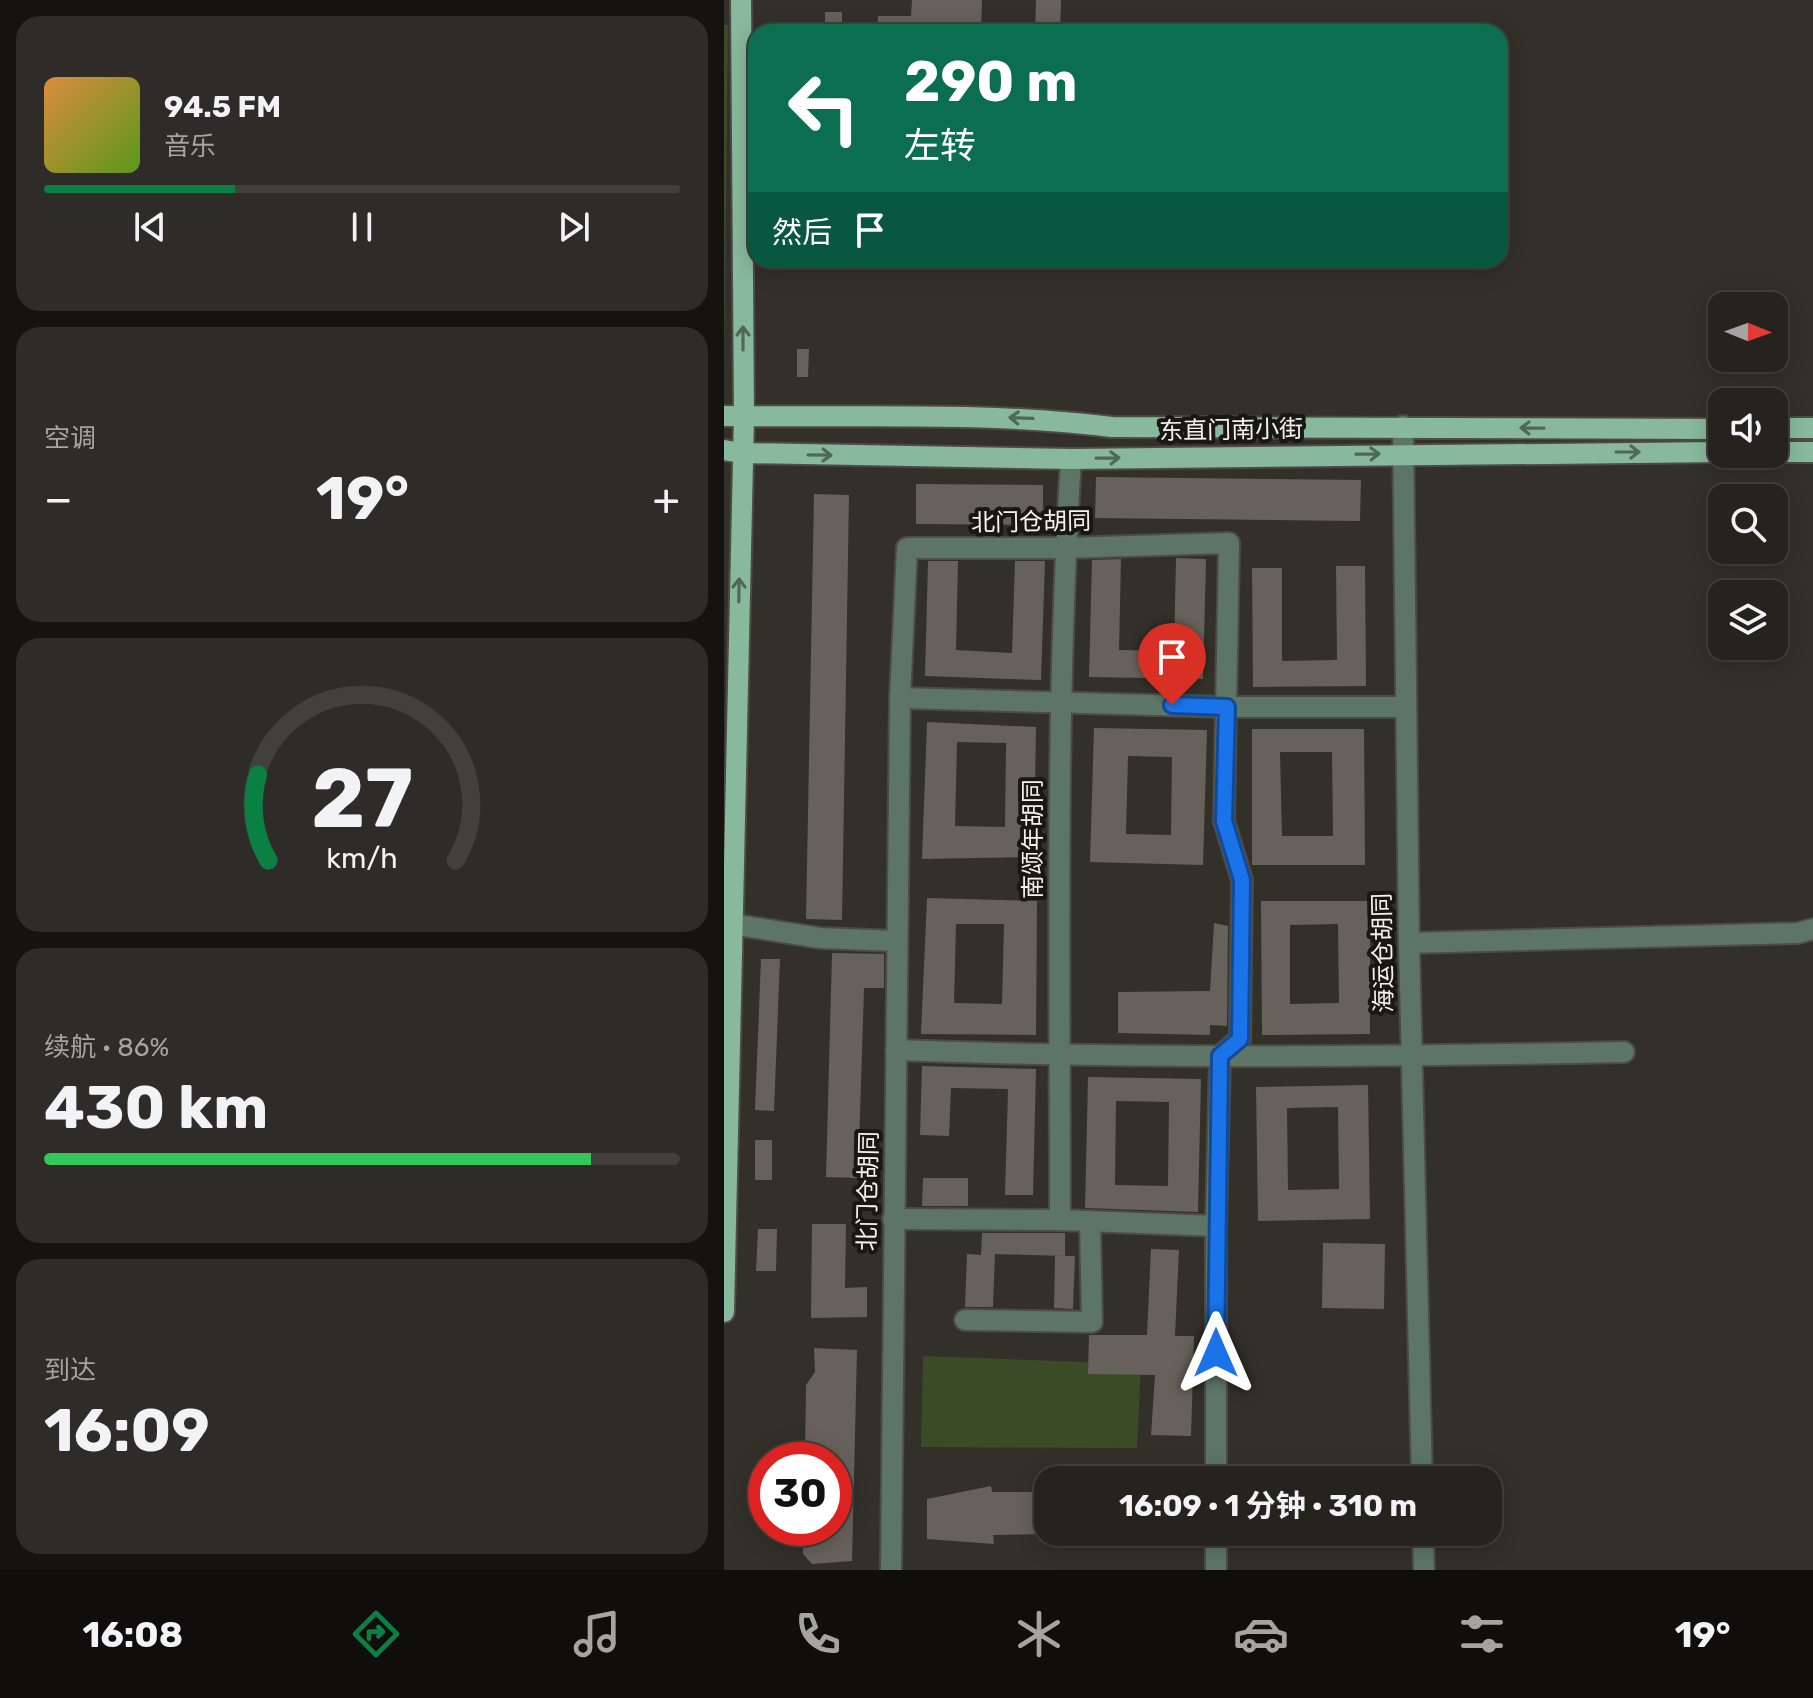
<!DOCTYPE html>
<html lang="zh">
<meta charset="utf-8">
<style>
:root{--surface:#26231f;--page:#2e2b28;--text:#f1f3f6;--muted:#a4a4a4;--line:#42403d;--accent:#0b8043}
body{margin:0;font-family:Rubik,"Noto Sans SC",sans-serif;background:var(--page);color:var(--text);height:100vh;display:flex;flex-direction:column;font-size:30px;white-space:nowrap}
*{box-sizing:border-box;margin:0}
p{font-size:26px;color:var(--muted)}
.icon{flex:none;width:44px;height:44px;fill:none;stroke:currentColor;stroke-width:2;stroke-linecap:round;stroke-linejoin:round}
.map{position:relative;flex:1;overflow:hidden}
.sheet{display:flex;flex-direction:column;gap:16px;padding:16px;background:#151311;width:724px}
.sheet>*{flex:none}
.hud{position:absolute;left:24px;top:24px;width:760px;height:244px;border-radius:24px;box-shadow:0 4px 20px #0003,0 0 0 2px var(--line);background:#0b6e4f;color:#fff;overflow:hidden}
.needle{width:52px;rotate:91deg}
.fabs{position:absolute;left:984px;top:292px;display:grid;gap:16px}
.fabs a{display:grid;place-items:center;width:80px;height:80px;border-radius:16px;background:var(--surface);box-shadow:0 4px 20px #0003,0 0 0 2px var(--line);font-size:40px}
.speed{position:absolute;left:24px;top:1442px;display:flex;gap:16px;font-size:40px;font-weight:700;text-align:center}
.speed>*{display:grid;place-content:center;width:104px;height:104px;border-radius:50%;background:var(--surface);box-shadow:0 4px 20px #0003,0 0 0 2px var(--line);line-height:1}
.speed .limit{border:12px solid #d22;background:#fff;color:#111}
.pin{position:absolute;display:grid;place-items:center;width:68px;height:68px;color:#fff;margin:-82px -34px;border-radius:50% 50% 50% 0;rotate:-45deg;box-shadow:0 0 8px #0007}
.pin .icon{rotate:45deg}
.me{position:absolute;width:88px;margin:-44px;rotate:0deg;stroke-linejoin:round;filter:drop-shadow(0 0 6px #0008)}
.turn{display:flex;align-items:center;gap:28px;height:168px;padding:0 24px;font-size:36px}
.turn .icon{width:104px;height:104px;stroke-width:2.5}
.turn b{display:block;font-size:56px;line-height:68px}
.then{display:flex;align-items:center;height:76px;padding:0 24px;background:#0003;gap:16px;font-size:30px}
.big{font-size:60px;font-weight:700;line-height:1.1}
.sheet .card{flex:1;display:flex;flex-direction:column;justify-content:center;gap:12px;min-width:0;padding:0 28px;border-radius:24px;background:var(--page)}
.sheet .dial{align-items:center;gap:0}
.dial svg{height:208px;overflow:visible;fill:none;stroke:var(--line);stroke-width:7;stroke-linecap:round;text-anchor:middle}
.dial text{fill:var(--text);stroke:none}
.song{display:flex;align-items:center;gap:24px}
.cover{width:96px;height:96px;border-radius:12px;background:linear-gradient(135deg,hsl(30 70% 55%),hsl(90 70% 35%))}
.played{height:8px;border-radius:4px;background:linear-gradient(90deg,var(--accent) 30%,var(--line) 30%)}
.keys{display:flex;justify-content:space-around;direction:ltr}
.heat{display:flex;justify-content:space-between;align-items:center;font-size:44px;direction:ltr}
.charge{height:12px;border-radius:6px;background:linear-gradient(90deg,#34c759 86%,var(--line) 0)}
.trip{position:absolute;left:310px;top:1466px;width:468px;height:80px;border-radius:24px;background:var(--surface);box-shadow:0 4px 20px #0003,0 0 0 2px var(--line);font-weight:700;line-height:80px;text-align:center}
.dock{display:flex;height:128px;justify-content:space-around;align-items:center;background:#0f0e0c;color:var(--muted)}
.dock .icon{width:56px;height:56px}
.dock .selected{color:var(--accent)}
.dock b{font-size:36px;color:var(--text)}
main{display:flex;flex:1;min-height:0}
.map>svg:first-child{display:block}
</style>
<main>
<section class="sheet">
<div class="card">
<div class="song"><i class="cover"></i><div><b>94.5 FM</b><p>音乐</p></div></div>
<div class="played"></div>
<div class="keys"><svg class="icon" aria-label="previous" viewBox="0 0 24 24"><path d="M18 5L8 12l10 7zM5 5v14"/></svg><svg class="icon" aria-label="pause" viewBox="0 0 24 24"><path d="M8 5v14M16 5v14"/></svg><svg class="icon" aria-label="next" viewBox="0 0 24 24"><path d="M6 5l10 7-10 7zM19 5v14"/></svg></div>
</div>
<div class="card"><p>空调</p>
<div class="heat"><a>−</a><b class="big">19°</b><a>+</a></div>
</div>
<div class="card dial"><svg viewBox="0 0 100 80">
<path d="M14 69A42 42 0 1 1 86 69"/>
<path d="M14 69A42 42 0 0 1 10 36" stroke="#0b8043"/>
<text x="50" y="56" font-size="32" font-weight="700">27</text>
<text x="50" y="72" font-size="11">km/h</text>
</svg></div>
<div class="card"><p>续航 · 86%</p><b class="big">430 km</b><div class="charge"></div></div>
<div class="card"><p>到达</p><b class="big">16:09</b></div>
</section>
<div class="map">
<svg width="1089" height="1570" viewBox="0 0 1089 1570">
<rect width="100%" height="100%" fill="#332f29"/>
<g fill="#3c4b27">
<polygon points="0,25 4,25 0,377"/>
<polygon points="199,1356 417,1364 413,1448 197,1447"/>
</g>
<g fill="#67615b" fill-rule="evenodd">
<polygon points="188,0 258,0 257,32 153,32 154,16 187,16"/>
<polygon points="312,0 337,0 336,32 311,32"/>
<rect x="101" y="12" width="17" height="20"/>
<polygon points="73,349 85,349 84,377 73,377"/>
<polygon points="372,477 637,480 636,521 371,518"/>
<polygon points="192,484 319,485 319,525 192,524"/>
<polygon points="90,494 125,495 118,920 82,919"/>
<polygon points="452,558 482,559 479,679 365,677 368,560 397,559 395,650 450,651"/>
<polygon points="204,561 234,561 232,650 288,653 291,561 321,561 317,680 201,676"/>
<polygon points="612,566 641,566 642,686 529,687 528,568 558,568 558,661 613,660"/>
<path d="M203,722l109,5 -2,130 -112,2zM233,742l49,1 -1,84 -50,-1z"/>
<path d="M370,728l113,2 -4,135 -113,-3zM404,756l44,1 -1,78 -45,-1z"/>
<path d="M528,729h112l1,136h-113zM556,752h52l1,84h-51z"/>
<path d="M203,898l110,3 -1,134 -115,-1zM232,924h48l-2,80 -48,-1z"/>
<path d="M537,901h109v133l-108,1zM614,924l1,79 -49,1v-79z"/>
<polygon points="490,923 504,926 503,1026 486,1025 486,1035 394,1033 394,992 486,991"/>
<polygon points="108,953 160,954 160,988 140,988 134,1178 102,1177"/>
<polygon points="37,959 56,959 50,1111 31,1110"/>
<polygon points="198,1066 312,1069 309,1195 281,1195 284,1089 227,1088 225,1136 196,1135"/>
<path d="M364,1077l113,2 -3,133 -113,-4zM392,1101l53,1 -1,84 -53,-1z"/>
<path d="M644,1085l2,134 -112,2 -2,-134zM614,1107l1,82 -51,1 -1,-82z"/>
<rect x="31" y="1140" width="17" height="40"/>
<polygon points="199,1178 244,1178 244,1206 198,1206"/>
<polygon points="88,1224 122,1224 121,1288 143,1287 143,1317 87,1318"/>
<polygon points="34,1229 53,1229 52,1271 32,1271"/>
<polygon points="258,1233 341,1233 341,1256 271,1254 269,1307 241,1307 243,1254 257,1255"/>
<polygon points="599,1243 661,1244 660,1309 598,1308"/>
<polygon points="427,1249 455,1250 451,1336 470,1336 467,1436 427,1435 431,1375 364,1374 365,1335 423,1335"/>
<polygon points="331,1256 351,1256 349,1309 330,1308"/>
<polygon points="90,1348 133,1350 128,1561 88,1564 79,1554 79,1528 110,1528 110,1460 81,1460 82,1385 91,1372"/>
<polygon points="267,1486 268,1492 324,1492 324,1534 269,1535 270,1544 203,1539 203,1499"/>
</g>
<g fill="none" stroke-linecap="round" stroke-linejoin="round">
<g stroke="#4e4a45" stroke-width="24">
<g id="minor">
<polyline points="679,426 685,943 698,1480"/>
<polyline points="176,698 503,707 682,707"/>
<polyline points="7,924 96,938 172,941"/>
<polyline points="685,943 1074,933 1089,929"/>
<path d="M172,1050c243,9 485,7 728,2"/>
<polyline points="169,1219 336,1220 492,1226"/>
<path d="M336,1220c0,-254 -5,-508 11,-761"/>
<polyline points="241,1320 368,1322 366,1221"/>
<polyline points="492,1532 492,1570"/>
<polyline points="699,1532 700,1570"/>
<polyline points="167,1570 176,698 183,548 341,548 505,543 500,821 518,880 516,1039 496,1056 492,1226 492,1480"/>
</g>
</g>
<g stroke="#4e4a45" stroke-width="24">
<g id="major">
<path d="M0,416c130,2 259,-5 388,11l610,2"/>
<polyline points="1050,428 1089,428"/>
<polyline points="0,450 18,453 347,459 998,452"/>
<polyline points="1050,452 1089,452"/>
<polyline points="0,1312 20,416 17,0"/>
</g>
</g>
<use href="#minor" stroke="#5d7566" stroke-width="20"/>
<use href="#major" stroke="#88b99c" stroke-width="20"/>
</g>
<defs><path id="oneway-shaft" d="M-6 0H5M1.5-3L5.5 0L1.5 3" fill="none" stroke-width="1.6" stroke-linecap="round" stroke-linejoin="round" transform="scale(2)"/></defs>
<g stroke="#506858">
<use href="#oneway-shaft" transform="translate(19 338) rotate(-90)"/>
<use href="#oneway-shaft" transform="translate(297 418) rotate(-178)"/>
<use href="#oneway-shaft" transform="translate(808 428) rotate(-179)"/>
<use href="#oneway-shaft" transform="translate(904 452)"/>
<use href="#oneway-shaft" transform="translate(644 454) rotate(-1)"/>
<use href="#oneway-shaft" transform="translate(96 455) rotate(1)"/>
<use href="#oneway-shaft" transform="translate(384 458) rotate(-1)"/>
<use href="#oneway-shaft" transform="translate(15 590) rotate(-89)"/>
</g>
<g fill="none" stroke-linecap="round" stroke-linejoin="round">
<g stroke="#114b97" stroke-width="20">
<polyline id="route" points="448,705 503,707 500,821 518,880 516,1039 496,1056 492,1353"/>
</g>
<use href="#route" stroke="#1a73e8" stroke-width="14"/>
</g>
<g text-anchor="middle" dominant-baseline="central" stroke-width="8" stroke-linejoin="round" paint-order="stroke">
<g font-size="24" fill="#f5f2ee" stroke="#191714">
<text transform="translate(507 430) rotate(-1)">东直门南小街</text>
<text transform="translate(307 522) rotate(-1)">北门仓胡同</text>
<text transform="translate(309 839) rotate(-90)">南颂年胡同</text>
<text transform="translate(659 953) rotate(-91)">海运仓胡同</text>
<text transform="translate(144 1191) rotate(-89)">北门仓胡同</text>
</g>
</g>
</svg>
<div class="fabs">
<a><svg class="needle" viewBox="-14 -14 28 28"><path d="M0-13l5 13h-10z" fill="#e53935"/><path d="M0 13l5-13h-10z" fill="#a4a4a4"/></svg></a>
<a><svg class="icon" aria-label="sound" viewBox="0 0 24 24"><path d="M4 9h4l5-4v14l-5-4H4zM17 9q2 3 0 6"/></svg></a>
<a><svg class="icon" aria-label="search" viewBox="0 0 24 24"><circle cx="10" cy="10" r="6"/><path d="M15 15l6 6"/></svg></a>
<a><svg class="icon" aria-label="layers" viewBox="0 0 24 24"><path d="M12 4l9 5-9 5-9-5zM3 14l9 5 9-5"/></svg></a>
</div>
<div class="speed"><div class="limit">30</div></div>
<div class="pin" style="left:448px;top:705px;background:#d93025"><svg class="icon" aria-label="arrive" viewBox="0 0 24 24"><path d="M6 21V4h12l-3 4 3 4H6"/></svg></div>
<svg class="me" style="left:492px;top:1353px" viewBox="-20 -20 40 40"><path d="M0-17L14 15 0 8-14 15z" fill="#1a73e8" stroke="#fff" stroke-width="4"/></svg>
<div class="trip">16:09 · 1 分钟 · 310 m</div>
<div class="hud">
<div class="turn"><svg class="icon" aria-label="left" viewBox="0 0 24 24"><path d="M17 20v-9H6M10 6l-5 5 5 5"/></svg><div><b>290 m</b>左转</div></div>
<div class="then">然后<svg class="icon" aria-label="arrive" viewBox="0 0 24 24"><path d="M6 21V4h12l-3 4 3 4H6"/></svg></div>
</div>
</div>
</main>
<nav class="dock">
<b>16:08</b>
<svg class="icon selected" aria-label="directions" viewBox="0 0 24 24"><path d="M12 3l9 9-9 9-9-9zM9 14v-3h6M13 9l2 2-2 2"/></svg>
<svg class="icon" aria-label="music" viewBox="0 0 24 24"><path d="M9 18V5l10-2v13"/><circle cx="6" cy="18" r="3"/><circle cx="16" cy="16" r="3"/></svg>
<svg class="icon" aria-label="phone" viewBox="0 0 24 24"><path d="M5 4h4l2 5-3 2q2 4 5 5l2-3 5 2v4C11 20 4 13 5 4z"/></svg>
<svg class="icon" aria-label="climate" viewBox="0 0 24 24"><path d="M12 3v18M4 7l16 10M4 17L20 7"/></svg>
<svg class="icon" aria-label="car" viewBox="0 0 24 24"><path d="M5 17H2v-5l4-1 3-4h7l3 4 3 1v5h-3M9 17h6M6 11h13"/><circle cx="7" cy="17" r="2"/><circle cx="17" cy="17" r="2"/></svg>
<svg class="icon" aria-label="filters" viewBox="0 0 24 24"><path d="M4 7h16M4 17h16"/><circle cx="9" cy="7" r="2"/><circle cx="15" cy="17" r="2"/></svg>
<b>19°</b>
</nav>
